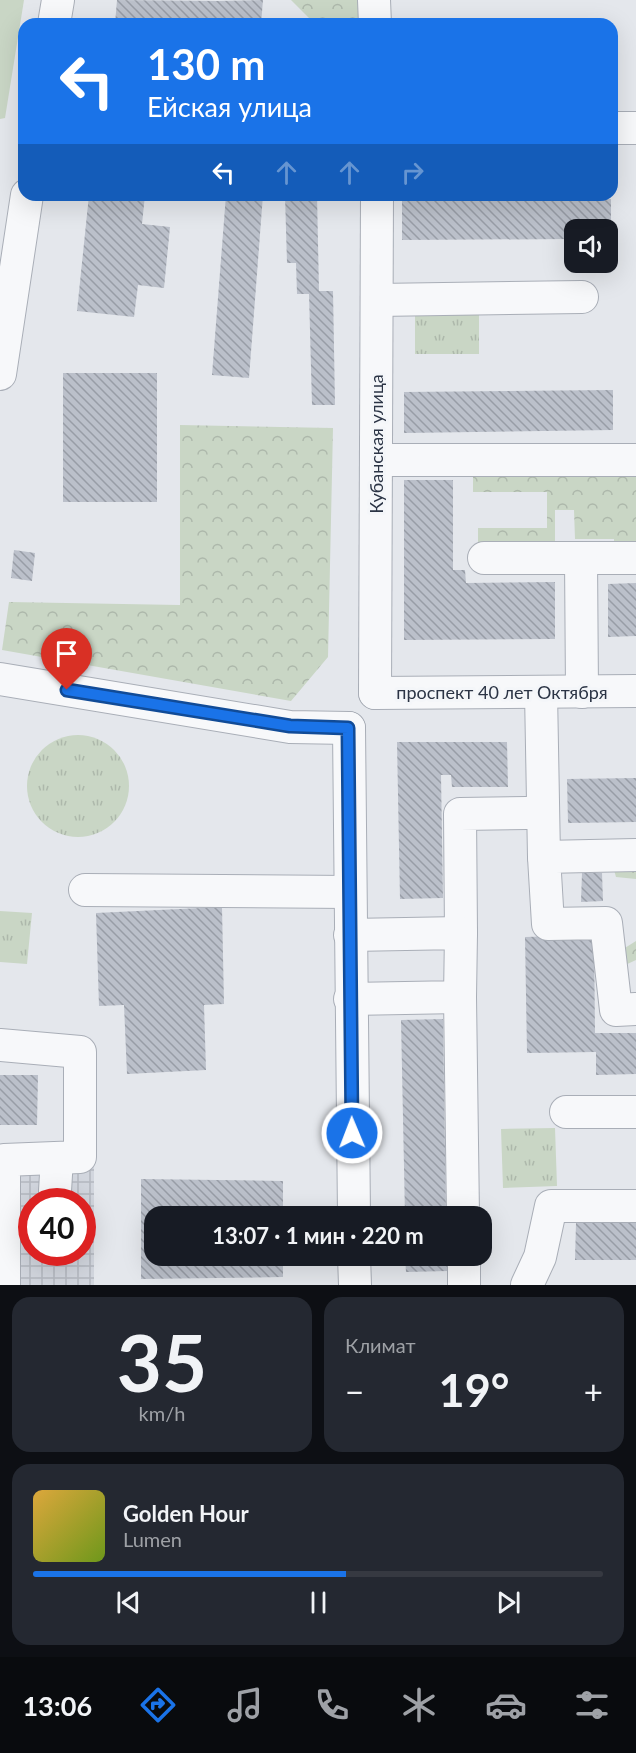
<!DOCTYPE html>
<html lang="ru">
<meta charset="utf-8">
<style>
:root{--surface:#171b24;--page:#242831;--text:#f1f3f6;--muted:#9ea1a6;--line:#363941;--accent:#1a73e8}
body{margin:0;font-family:Lato,sans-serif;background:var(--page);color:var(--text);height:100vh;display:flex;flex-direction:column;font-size:22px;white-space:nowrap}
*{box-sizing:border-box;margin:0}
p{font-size:20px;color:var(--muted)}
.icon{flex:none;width:33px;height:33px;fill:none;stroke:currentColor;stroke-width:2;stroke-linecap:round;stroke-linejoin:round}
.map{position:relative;height:1285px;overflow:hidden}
.panel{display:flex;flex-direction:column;gap:12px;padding:12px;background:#0d0f14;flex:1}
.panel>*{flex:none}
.guide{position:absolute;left:18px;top:18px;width:600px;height:183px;border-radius:18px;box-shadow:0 6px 24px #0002;background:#1a73e8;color:#fff;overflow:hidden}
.buttons{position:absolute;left:564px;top:219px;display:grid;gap:12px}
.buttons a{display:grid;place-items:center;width:54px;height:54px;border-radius:12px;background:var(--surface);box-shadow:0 6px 24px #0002;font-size:30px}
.speed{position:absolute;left:18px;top:1188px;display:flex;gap:12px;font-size:30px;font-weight:700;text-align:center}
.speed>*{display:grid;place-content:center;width:78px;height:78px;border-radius:50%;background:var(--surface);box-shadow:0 6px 24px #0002;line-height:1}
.speed .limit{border:9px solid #d22;background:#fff;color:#111}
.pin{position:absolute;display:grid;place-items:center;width:51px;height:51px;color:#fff;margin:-62px -26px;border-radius:50% 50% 50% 0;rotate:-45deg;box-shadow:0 0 6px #0007}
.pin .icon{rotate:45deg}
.me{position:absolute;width:66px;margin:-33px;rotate:359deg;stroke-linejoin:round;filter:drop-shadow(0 0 4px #0008)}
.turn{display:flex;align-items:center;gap:21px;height:126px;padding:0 30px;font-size:27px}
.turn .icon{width:78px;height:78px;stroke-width:2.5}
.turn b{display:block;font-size:42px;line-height:51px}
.lanes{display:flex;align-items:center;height:57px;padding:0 30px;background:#0003;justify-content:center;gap:30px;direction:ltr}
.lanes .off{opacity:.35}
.big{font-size:45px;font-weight:700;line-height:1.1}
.panel .widget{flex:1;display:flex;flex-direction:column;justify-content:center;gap:9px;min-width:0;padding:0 21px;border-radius:18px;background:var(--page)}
.panel .dial{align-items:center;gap:0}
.dial b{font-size:78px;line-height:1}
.song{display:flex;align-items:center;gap:18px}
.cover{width:72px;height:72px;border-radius:9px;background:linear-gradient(135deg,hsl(40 70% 55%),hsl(80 70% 35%))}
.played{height:6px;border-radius:3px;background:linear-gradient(90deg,var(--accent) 55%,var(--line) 55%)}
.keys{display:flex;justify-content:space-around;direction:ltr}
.heat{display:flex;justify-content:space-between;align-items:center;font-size:33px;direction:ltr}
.panel .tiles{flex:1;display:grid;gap:12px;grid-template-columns:1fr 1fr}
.widget:last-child{grid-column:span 2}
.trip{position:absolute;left:144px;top:1206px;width:348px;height:60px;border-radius:18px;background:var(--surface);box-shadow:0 6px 24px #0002;font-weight:700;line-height:60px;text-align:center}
.tabs{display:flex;height:96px;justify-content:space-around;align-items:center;background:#090b0e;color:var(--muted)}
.tabs .icon{width:42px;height:42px}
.tabs .selected{color:var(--accent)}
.tabs b{font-size:27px;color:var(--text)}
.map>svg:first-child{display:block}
</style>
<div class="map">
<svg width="636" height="1285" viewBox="0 0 636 1285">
<defs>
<pattern id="industrial-grid" width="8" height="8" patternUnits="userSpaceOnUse" patternTransform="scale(1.5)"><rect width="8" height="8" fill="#d2d6de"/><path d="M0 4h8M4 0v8" fill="none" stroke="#b4b8c0"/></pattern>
<pattern id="forest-crowns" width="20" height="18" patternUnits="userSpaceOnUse" patternTransform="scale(1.5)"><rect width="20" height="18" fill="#c9d6c5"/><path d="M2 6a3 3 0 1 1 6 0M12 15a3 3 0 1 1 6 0" fill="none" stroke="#adb8ab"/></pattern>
<pattern id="park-tufts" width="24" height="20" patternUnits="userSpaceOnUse" patternTransform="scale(1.5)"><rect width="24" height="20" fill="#c9d6c5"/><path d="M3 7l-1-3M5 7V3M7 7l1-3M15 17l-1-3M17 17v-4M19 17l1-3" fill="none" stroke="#adb8ab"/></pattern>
<pattern id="building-back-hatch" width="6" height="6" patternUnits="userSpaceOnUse" patternTransform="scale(1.5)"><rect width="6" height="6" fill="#bbc0ca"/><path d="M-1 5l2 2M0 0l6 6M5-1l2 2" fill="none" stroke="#989da6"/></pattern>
</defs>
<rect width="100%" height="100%" fill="#e4e7ec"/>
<path fill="url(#industrial-grid)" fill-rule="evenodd" d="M12,1163l82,1v121h-84zM32,1202h50v50h-50z"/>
<polygon fill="#c9d6c5" points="0,0 24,0 5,118 0,119"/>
<g fill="url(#forest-crowns)">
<polygon points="291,0 362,0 361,24 315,24"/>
<polygon points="180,425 333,428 328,657 291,701 2,650 9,602 180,605"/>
<polygon points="473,466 636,475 636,553 614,553 614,539 575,539 574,510 555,510 555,552 478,552 478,528 547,528 547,492 473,492"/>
<polygon points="636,862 636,879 616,877 612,863"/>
<polygon points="636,941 636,960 623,966 620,951"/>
</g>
<g fill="url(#park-tufts)">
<polygon points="415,311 479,312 479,354 415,354"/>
<circle cx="78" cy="786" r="51"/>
<polygon points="0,911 32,913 27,964 0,962"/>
<polygon points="555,1128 557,1186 503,1188 501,1129"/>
</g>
<g fill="url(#building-back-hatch)">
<polygon points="117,0 218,1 263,0 261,24 115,24"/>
<polygon points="89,195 145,195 142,224 170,227 164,288 138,285 134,317 77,311"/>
<polygon points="226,195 263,195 249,378 212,375"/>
<polygon points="285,195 317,195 319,291 333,291 335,405 312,405 309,294 297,294 296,263 287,263"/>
<polygon points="611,199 611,239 608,239 608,230 574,230 574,239 402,240 402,200"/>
<rect x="63" y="373" width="94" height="129"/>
<polygon points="613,390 613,430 404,433 404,392"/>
<polygon points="404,480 453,480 453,570 465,570 466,583 555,582 555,639 404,640"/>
<polygon points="14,550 35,553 32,581 11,578"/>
<polygon points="636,583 636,636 608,637 608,584"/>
<polygon points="397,742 507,742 508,787 452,787 451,775 441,775 443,898 400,899"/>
<polygon points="636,778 636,822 568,823 567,779"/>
<polygon points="582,873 602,873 603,901 581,902"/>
<polygon points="222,907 224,1004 204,1005 206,1070 127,1074 124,1005 99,1006 96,913"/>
<polygon points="594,935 595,1033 636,1033 636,1074 596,1075 596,1052 527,1053 525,937"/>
<polygon points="443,1019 446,1216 405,1216 401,1020"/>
<polygon points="0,1075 38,1075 37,1125 0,1125"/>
<polygon points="141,1179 283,1181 283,1216 154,1216 154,1256 283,1256 283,1277 141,1279"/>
<polygon points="576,1223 636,1223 636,1260 575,1260"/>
<polygon points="405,1256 447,1256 448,1271 406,1272"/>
</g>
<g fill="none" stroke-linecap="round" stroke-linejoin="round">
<g stroke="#a9aeb7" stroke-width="34">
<g id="minor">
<polyline points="374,0 375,24"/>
<polyline points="54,24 58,0"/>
<polyline points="612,128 636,128"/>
<polyline points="377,300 582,297"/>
<polyline points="0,374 27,195"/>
<polyline points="376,460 636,460"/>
<polyline points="484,558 636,558"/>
<polyline points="581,558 582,692"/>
<polyline points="0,679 290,727 349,728"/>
<polyline points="541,692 544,857"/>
<polyline points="375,693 377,195"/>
<polyline points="375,693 636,691"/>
<polyline points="349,728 354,1216"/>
<polyline points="636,855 544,857 548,924 606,923 616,1010 636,1009"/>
<polyline points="85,890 350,892"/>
<polyline points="461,933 460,814 527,813"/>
<polyline points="350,935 461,933 460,997 350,999"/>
<polyline points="460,997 463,1216"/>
<polyline points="0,1045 80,1052 80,1157 4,1160 4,1285"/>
<polyline points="566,1112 636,1112"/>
<polyline points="55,1191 57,1158"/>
<polyline points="354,1256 355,1285"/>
<polyline points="464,1256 464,1285"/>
<polyline points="527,1285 540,1257 551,1206 636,1206"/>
</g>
</g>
<use href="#minor" stroke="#f7f8fa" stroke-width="32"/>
</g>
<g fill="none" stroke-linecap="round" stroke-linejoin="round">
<g stroke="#114b97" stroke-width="15">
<polyline id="route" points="67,690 290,726 348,728 352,1133"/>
</g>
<use href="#route" stroke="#1a73e8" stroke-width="10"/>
</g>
<g text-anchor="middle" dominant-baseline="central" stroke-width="6" stroke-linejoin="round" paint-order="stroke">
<g font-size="18" fill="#2b3445" stroke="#f4f6f9">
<text transform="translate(376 444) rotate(-90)">Кубанская улица</text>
<text x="502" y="692">проспект 40 лет Октября</text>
</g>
</g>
</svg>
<div class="buttons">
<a><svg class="icon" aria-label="sound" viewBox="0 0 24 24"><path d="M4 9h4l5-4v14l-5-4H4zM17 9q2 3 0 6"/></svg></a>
</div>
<div class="speed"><div class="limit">40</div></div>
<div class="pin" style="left:67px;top:690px;background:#d93025"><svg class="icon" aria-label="arrive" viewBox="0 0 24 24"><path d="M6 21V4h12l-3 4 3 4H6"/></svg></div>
<svg class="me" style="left:352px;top:1133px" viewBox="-20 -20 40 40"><circle r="17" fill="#1a73e8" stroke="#fff" stroke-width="3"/><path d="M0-11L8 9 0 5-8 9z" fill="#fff"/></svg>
<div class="trip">13:07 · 1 мин · 220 m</div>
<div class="guide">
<div class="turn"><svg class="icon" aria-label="left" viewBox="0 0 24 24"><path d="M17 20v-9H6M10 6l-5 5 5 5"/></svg><div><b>130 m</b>Ейская улица</div></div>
<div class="lanes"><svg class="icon" aria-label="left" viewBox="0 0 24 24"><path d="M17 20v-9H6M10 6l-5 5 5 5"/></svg><svg class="icon off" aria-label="ahead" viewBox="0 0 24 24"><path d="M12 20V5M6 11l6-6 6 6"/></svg><svg class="icon off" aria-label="ahead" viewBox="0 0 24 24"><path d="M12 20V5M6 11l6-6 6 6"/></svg><svg class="icon off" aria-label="right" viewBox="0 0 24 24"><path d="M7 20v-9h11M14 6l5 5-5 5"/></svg></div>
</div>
</div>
<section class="panel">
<div class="tiles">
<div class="widget dial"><b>35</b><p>km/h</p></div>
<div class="widget"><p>Климат</p>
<div class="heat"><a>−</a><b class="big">19°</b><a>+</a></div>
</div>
<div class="widget">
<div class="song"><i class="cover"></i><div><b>Golden Hour</b><p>Lumen</p></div></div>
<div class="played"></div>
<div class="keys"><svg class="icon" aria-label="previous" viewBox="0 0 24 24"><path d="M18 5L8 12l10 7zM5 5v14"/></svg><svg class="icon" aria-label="pause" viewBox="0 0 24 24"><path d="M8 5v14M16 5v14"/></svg><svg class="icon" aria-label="next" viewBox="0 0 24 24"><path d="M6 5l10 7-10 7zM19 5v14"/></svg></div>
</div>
</div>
</section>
<nav class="tabs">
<b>13:06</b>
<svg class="icon selected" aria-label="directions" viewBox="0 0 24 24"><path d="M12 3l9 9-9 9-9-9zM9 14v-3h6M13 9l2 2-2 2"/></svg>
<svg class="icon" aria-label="music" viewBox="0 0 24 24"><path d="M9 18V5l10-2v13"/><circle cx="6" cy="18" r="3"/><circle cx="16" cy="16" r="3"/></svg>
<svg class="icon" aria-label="phone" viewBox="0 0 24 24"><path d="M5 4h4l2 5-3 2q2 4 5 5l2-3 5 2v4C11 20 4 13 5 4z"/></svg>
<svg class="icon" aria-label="climate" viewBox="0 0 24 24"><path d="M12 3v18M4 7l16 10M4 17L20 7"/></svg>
<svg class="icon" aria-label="car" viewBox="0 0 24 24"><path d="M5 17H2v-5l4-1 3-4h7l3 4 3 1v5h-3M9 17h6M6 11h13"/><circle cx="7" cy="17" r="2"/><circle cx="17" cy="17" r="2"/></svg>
<svg class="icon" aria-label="filters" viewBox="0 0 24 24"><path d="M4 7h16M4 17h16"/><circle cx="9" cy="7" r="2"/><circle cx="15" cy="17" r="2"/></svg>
</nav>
